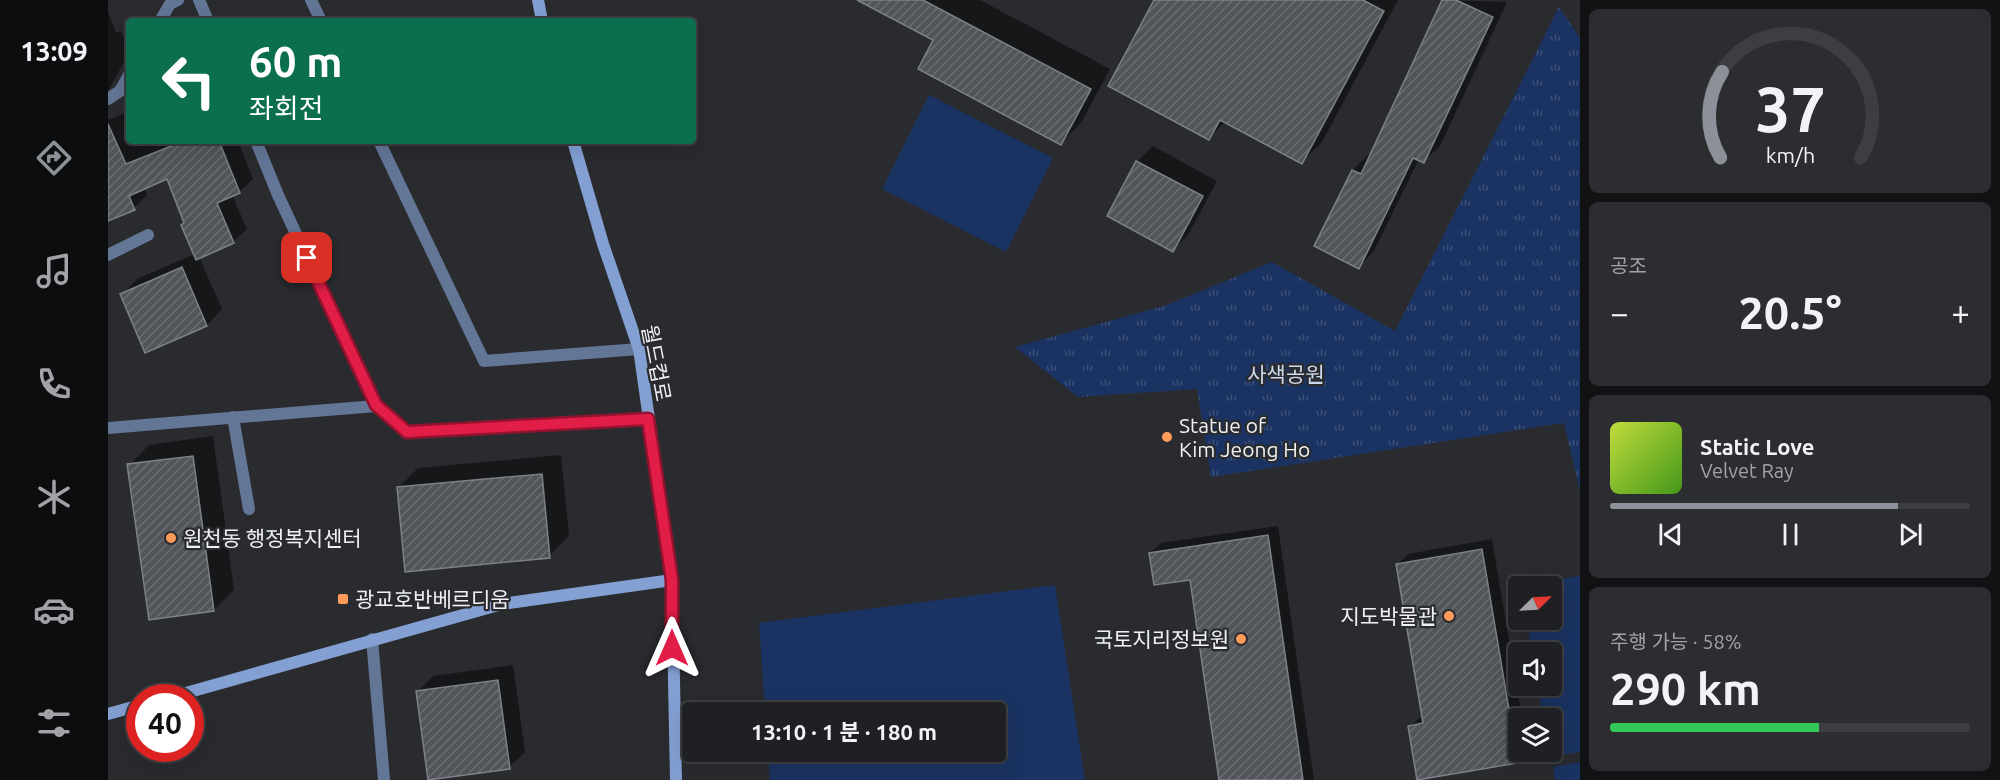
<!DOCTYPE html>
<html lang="ko">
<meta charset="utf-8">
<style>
:root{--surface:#1f2023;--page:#2c2d30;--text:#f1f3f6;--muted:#a1a3a6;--line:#3c3e41;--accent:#8c9099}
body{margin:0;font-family:Ubuntu,"Noto Sans KR",sans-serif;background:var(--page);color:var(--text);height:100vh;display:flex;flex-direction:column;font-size:22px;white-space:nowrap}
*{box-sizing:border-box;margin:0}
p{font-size:20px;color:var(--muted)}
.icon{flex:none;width:33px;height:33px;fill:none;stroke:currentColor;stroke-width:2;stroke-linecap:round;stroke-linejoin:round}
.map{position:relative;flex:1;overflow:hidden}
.details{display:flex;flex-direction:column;gap:9px;padding:9px;background:#111213;width:420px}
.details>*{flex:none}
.guide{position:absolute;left:18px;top:18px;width:570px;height:126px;border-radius:6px;box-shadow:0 6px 24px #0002,0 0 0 2px var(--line);background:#0b6e4f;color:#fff;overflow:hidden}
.needle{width:39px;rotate:66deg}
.buttons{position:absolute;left:1400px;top:576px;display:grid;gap:12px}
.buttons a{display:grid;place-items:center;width:54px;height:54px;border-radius:6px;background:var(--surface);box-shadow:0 6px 24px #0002,0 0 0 2px var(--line);font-size:30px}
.speed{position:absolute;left:18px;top:684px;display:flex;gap:12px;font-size:30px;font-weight:700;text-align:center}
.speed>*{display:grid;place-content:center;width:78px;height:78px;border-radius:50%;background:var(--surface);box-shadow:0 6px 24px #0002,0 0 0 2px var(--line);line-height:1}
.speed .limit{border:9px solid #d22;background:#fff;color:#111}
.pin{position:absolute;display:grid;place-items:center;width:51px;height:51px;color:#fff;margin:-26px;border-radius:12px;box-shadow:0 3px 9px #0006}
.me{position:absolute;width:66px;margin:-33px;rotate:0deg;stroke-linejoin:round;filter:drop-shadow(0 0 4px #0008)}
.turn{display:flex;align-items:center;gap:21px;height:126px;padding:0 24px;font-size:27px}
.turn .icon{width:78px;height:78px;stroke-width:2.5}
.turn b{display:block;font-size:42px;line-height:51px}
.big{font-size:45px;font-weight:700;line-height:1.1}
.details .widget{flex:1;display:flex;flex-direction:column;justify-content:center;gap:9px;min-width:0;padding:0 21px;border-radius:9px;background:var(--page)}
.details .dial{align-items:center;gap:0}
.dial svg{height:156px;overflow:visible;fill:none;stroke:var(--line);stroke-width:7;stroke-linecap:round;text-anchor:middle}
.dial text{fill:var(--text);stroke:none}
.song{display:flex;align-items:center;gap:18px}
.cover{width:72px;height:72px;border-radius:9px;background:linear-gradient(135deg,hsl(70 70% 55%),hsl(100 70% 35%))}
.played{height:6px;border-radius:3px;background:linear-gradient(90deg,var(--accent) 80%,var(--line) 80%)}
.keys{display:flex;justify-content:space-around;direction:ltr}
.heat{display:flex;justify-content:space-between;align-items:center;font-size:33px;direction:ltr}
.charge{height:9px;border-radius:4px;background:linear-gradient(90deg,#34c759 58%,var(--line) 0)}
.trip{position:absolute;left:574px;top:702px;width:324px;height:60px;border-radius:6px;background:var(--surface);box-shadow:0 6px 24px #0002,0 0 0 2px var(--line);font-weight:700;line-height:60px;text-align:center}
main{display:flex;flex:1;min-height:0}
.tabs{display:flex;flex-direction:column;width:108px;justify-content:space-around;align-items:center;background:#0c0d0e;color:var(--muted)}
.tabs .icon{width:42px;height:42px}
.tabs .selected{color:var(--accent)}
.tabs b{font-size:27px;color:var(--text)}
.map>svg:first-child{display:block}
</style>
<main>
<nav class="tabs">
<b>13:09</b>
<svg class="icon selected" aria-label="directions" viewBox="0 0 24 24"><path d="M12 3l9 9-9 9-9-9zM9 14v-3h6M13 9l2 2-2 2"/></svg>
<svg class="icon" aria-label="music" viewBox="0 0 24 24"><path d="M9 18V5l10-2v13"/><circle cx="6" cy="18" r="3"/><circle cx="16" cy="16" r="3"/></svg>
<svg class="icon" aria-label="phone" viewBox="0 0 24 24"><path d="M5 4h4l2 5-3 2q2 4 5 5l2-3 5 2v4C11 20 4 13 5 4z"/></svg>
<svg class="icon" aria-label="climate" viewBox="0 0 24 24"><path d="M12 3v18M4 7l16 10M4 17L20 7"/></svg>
<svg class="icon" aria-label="car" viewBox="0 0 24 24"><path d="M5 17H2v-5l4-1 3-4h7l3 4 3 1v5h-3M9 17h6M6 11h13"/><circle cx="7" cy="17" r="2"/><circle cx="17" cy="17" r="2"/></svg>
<svg class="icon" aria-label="filters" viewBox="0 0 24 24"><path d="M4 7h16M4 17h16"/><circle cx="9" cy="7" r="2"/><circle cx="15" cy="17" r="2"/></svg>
</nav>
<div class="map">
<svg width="1472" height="780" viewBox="0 0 1472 780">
<defs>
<pattern id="park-tufts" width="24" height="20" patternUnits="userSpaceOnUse" patternTransform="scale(1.5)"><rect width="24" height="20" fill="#1b3362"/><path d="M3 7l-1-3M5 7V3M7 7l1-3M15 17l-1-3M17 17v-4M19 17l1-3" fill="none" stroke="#3c5179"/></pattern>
<pattern id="building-hatch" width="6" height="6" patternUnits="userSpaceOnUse" patternTransform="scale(1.5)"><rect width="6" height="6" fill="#515459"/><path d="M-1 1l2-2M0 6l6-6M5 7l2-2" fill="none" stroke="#6a6d71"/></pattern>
</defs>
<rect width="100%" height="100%" fill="#292b2f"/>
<polygon fill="url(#park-tufts)" points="1451,7 1472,38 1472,491 1456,423 1103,477 1089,389 970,397 907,347 1056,306 1164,262 1287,331"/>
<g fill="#1b3362">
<polygon points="821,95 945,158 898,252 774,189"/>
<polygon points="1472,576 1472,752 1441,757 1443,718 1435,718 1430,686 1443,686 1443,652 1424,652 1419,620 1443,620 1443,586 1414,585"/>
<polygon points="947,585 977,780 662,780 660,752 888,752 888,712 657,712 651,623"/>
<polygon points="1472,762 1472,780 1447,780 1445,767"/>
</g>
<g fill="#0007">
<polygon points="752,0 872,0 1002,69 973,123 953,143 827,39"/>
<polygon points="1047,0 1290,0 1214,142 1194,162 1118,121 1101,138"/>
<polygon points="1336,0 1399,2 1332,146 1316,161 1311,159 1266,251 1251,267 1245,170 1260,155 1263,156"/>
<polygon points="0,12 8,33 13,31 21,47 21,53 0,91"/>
<polygon points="21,111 21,141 130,141 145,179 131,192 124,195 139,229 125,242 91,257 114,309 99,325 38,351 14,295 29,279 87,254 59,177 36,187 39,195 26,208 0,220 0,120"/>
<polygon points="1045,146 1109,181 1080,235 1065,250 1001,216 1029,162"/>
<polygon points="105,436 126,590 106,610 21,465 41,445"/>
<polygon points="453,455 461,536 441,556 290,488 310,468"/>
<polygon points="1170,526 1206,780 1112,780 1084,578 1042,553 1053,543"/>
<polygon points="1384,539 1414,718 1410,718 1410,752 1419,752 1410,761 1302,726 1315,715 1290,564 1300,554"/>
<polygon points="405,665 417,752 401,767 309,692 325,676"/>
</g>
<g fill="url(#building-hatch)" stroke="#7e8187" stroke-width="1.5">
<polygon points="749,0 815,0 983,89 953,145 810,69 825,40"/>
<polygon points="1046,0 1255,0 1276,11 1194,164 1112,120 1101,140 1000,86"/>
<polygon points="1334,0 1348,0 1385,17 1316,163 1305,158 1251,269 1206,246 1244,170 1253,174"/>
<polygon points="0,124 18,164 76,141 111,141 132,193 109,203 126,243 88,260 73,225 76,223 59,179 21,196 27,210 0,221"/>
<polygon points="1028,161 1095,196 1065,252 999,216"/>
<polygon points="74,267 99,326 37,353 12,294"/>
<polygon points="85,456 106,611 41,620 19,464"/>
<polygon points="434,474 442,558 297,572 289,487"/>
<polygon points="1160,535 1195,780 1111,780 1082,580 1046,585 1041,553"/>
<polygon points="1374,549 1410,763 1309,780 1300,726 1315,723 1288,564"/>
<polygon points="390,680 402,769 320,780 308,691"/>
</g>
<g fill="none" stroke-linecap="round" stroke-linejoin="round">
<g stroke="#647696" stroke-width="12">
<polyline points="91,0 100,21"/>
<polyline points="203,0 213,21"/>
<polyline points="52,21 62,4 70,0"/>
<polyline points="0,99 12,91 21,75"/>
<polyline points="271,141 376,361 531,349"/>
<polyline points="0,255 40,235"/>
<polyline points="268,406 299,432 540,419"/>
<polyline points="125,417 141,509"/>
<polyline points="0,428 268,406 170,195 148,141"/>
<polyline points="264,639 276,780"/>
</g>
<g stroke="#84a0d3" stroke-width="12">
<polyline points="430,0 434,21"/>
<polyline points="465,141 495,244 531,349 564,580 568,780"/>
<polyline points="60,698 394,604 564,580"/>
<polyline points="0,714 32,705"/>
</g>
</g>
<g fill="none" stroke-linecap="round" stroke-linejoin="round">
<g stroke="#92132f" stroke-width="15">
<polyline id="route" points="199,258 268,405 299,432 540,419 564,580 564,648"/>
</g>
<use href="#route" stroke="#e11d48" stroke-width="10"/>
</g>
<g fill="#ff9b5a" stroke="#292b2f" stroke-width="2">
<circle cx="1059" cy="437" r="6"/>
<circle cx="63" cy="538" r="6"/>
<rect x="229" y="593" width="12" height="12" rx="3"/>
<circle cx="1341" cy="616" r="6"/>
<circle cx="1133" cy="639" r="6"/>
</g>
<g text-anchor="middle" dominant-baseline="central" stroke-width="4.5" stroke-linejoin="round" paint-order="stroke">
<g font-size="21" fill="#eef0f3" stroke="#292b2f">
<text transform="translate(549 363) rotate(79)">월드컵로</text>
</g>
<g font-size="21" fill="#ced9ed" stroke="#292b2f">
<text x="1178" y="374">사색공원</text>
</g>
<g font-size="21" fill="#eef0f3" stroke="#292b2f" text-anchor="start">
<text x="1071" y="425">Statue of<tspan x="1071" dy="24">Kim Jeong Ho</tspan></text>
<text x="75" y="538">원천동 행정복지센터</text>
<text x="247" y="599">광교호반베르디움</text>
<text x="1329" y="616" text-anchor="end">지도박물관</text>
<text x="1121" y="639" text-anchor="end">국토지리정보원</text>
</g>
</g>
</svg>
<div class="buttons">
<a><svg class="needle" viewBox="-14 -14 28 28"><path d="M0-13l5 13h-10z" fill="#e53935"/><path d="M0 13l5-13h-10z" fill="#a1a3a6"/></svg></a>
<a><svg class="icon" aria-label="sound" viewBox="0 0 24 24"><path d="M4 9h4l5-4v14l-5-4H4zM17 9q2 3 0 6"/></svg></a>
<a><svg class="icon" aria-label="layers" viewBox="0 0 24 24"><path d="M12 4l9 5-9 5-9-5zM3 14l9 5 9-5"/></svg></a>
</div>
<div class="speed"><div class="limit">40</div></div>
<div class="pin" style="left:199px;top:258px;background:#d93025"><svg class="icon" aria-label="arrive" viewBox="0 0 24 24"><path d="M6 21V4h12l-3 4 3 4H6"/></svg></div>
<svg class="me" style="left:564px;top:648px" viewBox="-20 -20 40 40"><path d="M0-17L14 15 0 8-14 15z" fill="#e11d48" stroke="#fff" stroke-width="4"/></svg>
<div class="trip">13:10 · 1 분 · 180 m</div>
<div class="guide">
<div class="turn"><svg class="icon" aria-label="left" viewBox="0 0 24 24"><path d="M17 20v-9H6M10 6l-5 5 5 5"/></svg><div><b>60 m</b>좌회전</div></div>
</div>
</div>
<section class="details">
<div class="widget dial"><svg viewBox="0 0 100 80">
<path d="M14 69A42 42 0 1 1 86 69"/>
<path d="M14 69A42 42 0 0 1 15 25" stroke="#8c9099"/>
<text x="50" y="56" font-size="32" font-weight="700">37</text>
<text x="50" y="72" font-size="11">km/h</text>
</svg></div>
<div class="widget"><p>공조</p>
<div class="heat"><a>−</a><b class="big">20.5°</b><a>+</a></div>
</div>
<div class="widget">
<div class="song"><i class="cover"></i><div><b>Static Love</b><p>Velvet Ray</p></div></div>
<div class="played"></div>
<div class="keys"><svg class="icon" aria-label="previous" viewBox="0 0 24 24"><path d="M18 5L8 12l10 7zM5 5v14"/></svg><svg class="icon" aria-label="pause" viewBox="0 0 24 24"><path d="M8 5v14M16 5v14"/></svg><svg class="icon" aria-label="next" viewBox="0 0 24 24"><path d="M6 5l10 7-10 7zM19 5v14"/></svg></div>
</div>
<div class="widget"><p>주행 가능 · 58%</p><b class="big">290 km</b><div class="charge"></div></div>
</section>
</main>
